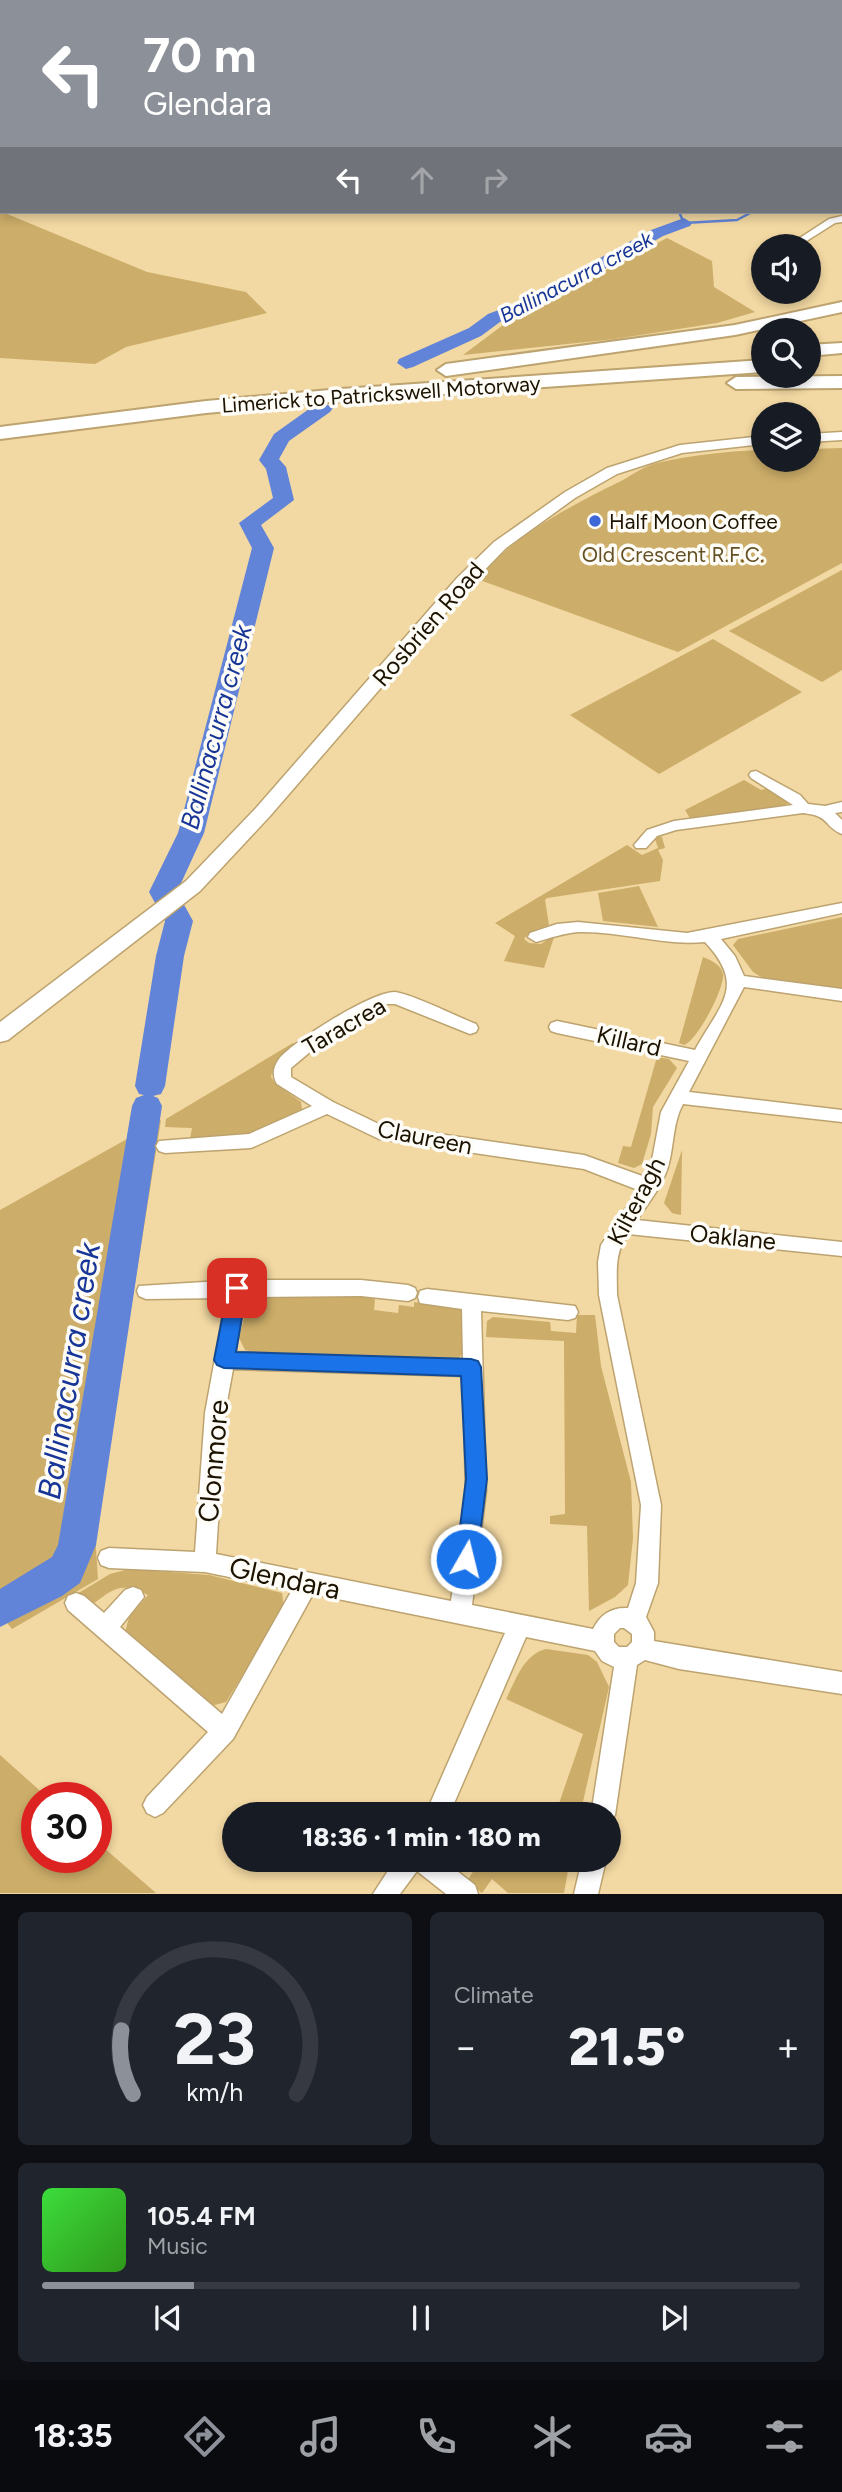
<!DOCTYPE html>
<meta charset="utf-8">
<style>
:root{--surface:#171b24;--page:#20242c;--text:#f1f3f6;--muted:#9ea1a6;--line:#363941;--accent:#8c9099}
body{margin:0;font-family:Figtree,sans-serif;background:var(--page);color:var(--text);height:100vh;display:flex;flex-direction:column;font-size:26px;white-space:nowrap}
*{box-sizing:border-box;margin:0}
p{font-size:23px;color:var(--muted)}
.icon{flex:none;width:38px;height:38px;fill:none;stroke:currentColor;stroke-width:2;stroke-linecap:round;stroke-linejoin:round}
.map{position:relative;height:1894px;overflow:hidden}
.details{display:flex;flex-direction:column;gap:18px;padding:18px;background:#0d0f14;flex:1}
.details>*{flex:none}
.guide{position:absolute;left:0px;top:0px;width:844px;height:214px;box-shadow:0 4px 10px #0003;background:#8c9099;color:#fff;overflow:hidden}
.buttons{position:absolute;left:751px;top:234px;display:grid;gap:14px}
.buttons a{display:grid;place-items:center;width:70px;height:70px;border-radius:50%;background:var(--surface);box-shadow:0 4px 10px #0003;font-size:35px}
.speed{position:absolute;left:21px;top:1782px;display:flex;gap:14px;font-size:35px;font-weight:700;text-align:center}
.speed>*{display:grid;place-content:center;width:91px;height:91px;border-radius:50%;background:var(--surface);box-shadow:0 4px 10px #0003;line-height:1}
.speed .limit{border:10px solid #d22;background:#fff;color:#111}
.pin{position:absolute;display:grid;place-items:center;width:60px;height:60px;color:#fff;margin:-30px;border-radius:14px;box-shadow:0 4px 10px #0006}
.me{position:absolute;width:77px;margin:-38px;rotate:8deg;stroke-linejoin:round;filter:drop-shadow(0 0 5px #0008)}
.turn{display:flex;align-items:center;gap:24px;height:147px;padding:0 28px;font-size:32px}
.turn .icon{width:91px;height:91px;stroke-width:2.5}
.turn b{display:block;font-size:49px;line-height:60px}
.lanes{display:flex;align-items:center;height:66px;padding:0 28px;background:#0003;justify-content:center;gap:35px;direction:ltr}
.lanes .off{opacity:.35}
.big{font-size:52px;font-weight:800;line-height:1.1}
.details .tile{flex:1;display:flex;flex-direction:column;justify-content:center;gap:10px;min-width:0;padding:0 24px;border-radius:10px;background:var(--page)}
.details .dial{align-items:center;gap:0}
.dial svg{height:182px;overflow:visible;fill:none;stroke:var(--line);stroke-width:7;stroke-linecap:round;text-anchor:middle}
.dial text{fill:var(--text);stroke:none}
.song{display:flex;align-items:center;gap:21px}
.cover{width:84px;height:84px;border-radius:10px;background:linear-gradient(135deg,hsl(120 70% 55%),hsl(110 70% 35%))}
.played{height:7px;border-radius:4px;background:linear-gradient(90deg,var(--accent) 20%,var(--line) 20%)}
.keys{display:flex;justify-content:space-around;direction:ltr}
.heat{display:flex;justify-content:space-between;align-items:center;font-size:38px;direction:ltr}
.details .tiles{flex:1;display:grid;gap:18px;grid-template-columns:1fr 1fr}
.tile:last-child{grid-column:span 2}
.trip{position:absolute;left:222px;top:1802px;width:399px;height:70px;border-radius:35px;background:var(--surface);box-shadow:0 4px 10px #0003;font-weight:800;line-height:70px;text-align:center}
.dock{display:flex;height:112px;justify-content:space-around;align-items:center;background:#090b0e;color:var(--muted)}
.dock .icon{width:49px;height:49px}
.dock .on{color:var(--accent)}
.dock b{font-size:32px;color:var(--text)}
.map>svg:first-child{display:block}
</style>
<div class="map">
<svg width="842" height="1894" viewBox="0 0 842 1894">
<rect width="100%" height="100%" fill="#f2d8a2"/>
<g fill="#ccad69">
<polygon points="0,211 147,272 246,292 267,313 126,347 95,364 0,358"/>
<polygon points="667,238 712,261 714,287 755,312 717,323 615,339 463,355 507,322"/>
<path d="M842,448v115l-164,89 -201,-73c37,-44 95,-74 146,-99 10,-6 22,-14 34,-17 33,-8 72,-12 106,-13v10h45l1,-11z"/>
<polygon points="842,570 842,670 822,682 729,631"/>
<polygon points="713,639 802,692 659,774 570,715"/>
<polygon points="744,780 761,790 768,788 790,802 785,805 691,820 685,810"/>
<polygon points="658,835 662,837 665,848 658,850 663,860 660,881 547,898 545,900 549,925 530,932 524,939 529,943 541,944 555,934 544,968 504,961 515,936 495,923 627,845 642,855 658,848 655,839"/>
<polygon points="639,886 658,927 603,921 598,893"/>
<polygon points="842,917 842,988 761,977 753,972 733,945 738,939"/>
<path d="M703,957c7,3 18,7 20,17 2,14 -26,67 -39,71l-5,-2z"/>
<polygon points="293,1043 296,1045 274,1065 271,1077 276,1084 301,1102 302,1109 297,1114 243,1137 190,1138 192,1128 165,1127 166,1119"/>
<polygon points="657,1057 669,1059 677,1068 653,1107 651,1134 642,1164 634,1168 618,1163 623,1146 631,1147"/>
<polygon points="161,1120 95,1534 98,1579 12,1629 0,1614 0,1210"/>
<polygon points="682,1150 681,1215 672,1213 664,1203"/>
<polygon points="259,1293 372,1296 375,1300 374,1310 398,1313 399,1305 414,1307 414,1302 456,1308 461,1309 464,1315 462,1354 459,1358 452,1359 253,1352 245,1350 239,1338 248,1302"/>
<polygon points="577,1315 595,1315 601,1366 631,1482 633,1538 628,1585 615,1597 589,1611 587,1526 550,1524 550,1516 565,1514 564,1341 486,1337 487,1321 493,1317 550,1322 551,1331 576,1333"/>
<path d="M129,1569l80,6 73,18 2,15 -58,94 -11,3 -6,-1 -84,-71 4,-16 19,-22c-26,-13 -33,-8 -55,9l-16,-10 33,-20z"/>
<path d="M546,1649l42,6 9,7 12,25 -29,128h-25l28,-81 -77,-35c10,-19 17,-44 40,-50z"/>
<polygon points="0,1755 47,1797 37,1797 37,1857 96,1857 96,1841 156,1893 0,1893"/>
<polygon points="468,1860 570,1860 564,1893 508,1893 492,1879 482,1893 467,1881 476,1867"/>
</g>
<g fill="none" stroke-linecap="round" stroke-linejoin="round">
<polyline stroke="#6183d8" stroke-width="2.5" points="679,212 684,223 737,220 752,212"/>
<g fill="#6183d8" fill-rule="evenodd">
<polygon points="684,218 692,223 690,226 663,236 532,310 500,322 481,336 413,367 406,369 397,363 399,359 469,328 488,314 520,302 651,230"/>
<polygon points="323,402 333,408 330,412 289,441 279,459 286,467 294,500 261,525 274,548 204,833 177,892 193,921 184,956 165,1086 161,1094 153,1096 158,1098 162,1106 96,1545 80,1583 62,1596 0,1627 0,1589 52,1557 58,1545 132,1106 136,1098 144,1095 139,1094 135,1086 156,956 165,921 149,892 178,833 252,548 239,523 273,498 266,469 259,460 274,434 316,404"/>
</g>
<g stroke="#bca36f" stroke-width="3">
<g id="street">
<rect x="0" y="100" width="2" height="4"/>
<polygon points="842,216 842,222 835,223 797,247 786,247 829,219"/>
<polygon points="762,262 763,268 759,267 757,265"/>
<path d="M756,771l44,24 8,9 17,2 17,-4v10l-7,1 7,7v14c-19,-8 -11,-18 -39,-21l-127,17 -19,6 -11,12h-10l-2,-3 13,-15 27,-9 119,-16 -42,-27 -2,-3 2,-3z"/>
<path d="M842,903v10l-121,26 14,17 9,20 98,13v12l-98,-14 -55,105 153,18v12l-159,-18c-10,18 -9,40 -14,59 -5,21 -20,39 -32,57l205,22v14l-214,-22c-14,19 -11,38 -11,61l44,210 -3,78 -12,34 8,15v9l188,31v22l-163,-25 -34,-9 -8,5 -22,150 -6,9v-9h-18l23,-148 -12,-6 -7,-10 -69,-14 -77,178h-24l80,-182 -192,-39 -80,145 -70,74 -8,4 -8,-4 -4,-8 4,-8 61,-65 -140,-122 -3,-7 3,-7 8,-3 8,3 20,17 21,-23 8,-3 8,3 3,7 -24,30 102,87 70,-124 -87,-18 -96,-4 -8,-3 -3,-7 3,-7 8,-3 86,4 10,-139 21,-115 -80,1 -7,-3 -2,-5 2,-5 98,-6h124l47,5 7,3 2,5 -2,5 -7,3 -47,-5 -116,1 -10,55 228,7 -1,-50 -42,-6 -2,-6 2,-6 7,-2 148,17 3,6 -3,6 -7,2 -87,-9 5,180 -14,114 121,24c7,-14 18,-22 35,-21l8,-25 5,-78 -42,-210 -1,-33 3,-17 37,-55 -54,-21 -205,-30 -52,-25 -76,34 -86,5 -6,-2 -3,-5 3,-5 90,-7 63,-28 -35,-22c-5,-8 -4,-17 2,-25 14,-18 94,-68 116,-67 17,2 63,25 81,32l2,4 -2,4 -6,2 -75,-30h-10l-63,38 -31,26v9l42,25 50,24 201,29 61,22 6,-12 10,-53 28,-51 -132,-28 -6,-2 -2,-4 2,-4 6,-2 138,29c25,-46 52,-63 10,-108 -43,4 -83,-11 -126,-10 -15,1 -29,6 -43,10l-8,-5 2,-4 27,-9 21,-2 109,11zM233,1369l230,7 3,115 -15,110 -235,-47 9,-141zM620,1628h4l8,6v8l-5,5h-8l-5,-5v-8z"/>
<polygon points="395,1860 443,1860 475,1885 478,1894 446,1894 417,1871 400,1894 373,1894"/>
<polygon points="582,1860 606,1860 598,1894 574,1894"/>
</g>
</g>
<g stroke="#bca36f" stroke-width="3">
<g id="secondary">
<polygon points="842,432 842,440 808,442 808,434"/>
<polygon points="763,436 763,444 682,453 617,474 575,498 506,548 469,586 270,816 200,891 8,1040 0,1042 0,1022 186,881 256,808 457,578 494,542 565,492 607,468 680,445"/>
</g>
</g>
<g stroke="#bca36f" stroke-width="4">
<g id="highway">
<polygon points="842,302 842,312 735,335 446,376 437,370 446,364 735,325"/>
<polygon points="842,343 842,353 808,356 808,345"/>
<polygon points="763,360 763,372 341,401 206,413 0,439 0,427 206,401 341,389"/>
<polygon points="842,376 842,388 736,389 727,383 736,377"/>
</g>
</g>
<use href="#street" fill="#fff" fill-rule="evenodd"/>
<use href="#secondary" fill="#fff" fill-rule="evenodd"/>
<use href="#highway" fill="#fff" fill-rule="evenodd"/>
</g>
<polygon fill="#1a73e8" stroke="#114b97" stroke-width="2" points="237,1280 244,1282 247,1288 236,1352 471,1359 478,1361 481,1367 487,1479 477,1559 474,1566 466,1569 459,1566 456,1559 466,1479 461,1376 224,1368 217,1365 214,1360 228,1288 231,1282"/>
<circle fill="#3e67d8" stroke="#fefcf6" stroke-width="2.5" cx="595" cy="521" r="7"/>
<g text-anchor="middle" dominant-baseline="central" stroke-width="7" stroke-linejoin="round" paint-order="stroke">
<g font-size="21" font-style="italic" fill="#183697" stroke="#fefcf6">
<text transform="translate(576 277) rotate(-28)">Ballinacurra creek</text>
</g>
<g font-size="21" fill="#1b1200" stroke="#fefcf6">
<text transform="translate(381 394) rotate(-4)">Limerick to Patrickswell Motorway</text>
</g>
<g font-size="21" fill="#1b1200" stroke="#fefcf6" text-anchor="start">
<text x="609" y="521">Half Moon Coffee</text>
</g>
<g font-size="21" fill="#645126" stroke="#fefcf6">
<text x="673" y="554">Old Crescent R.F.C.</text>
</g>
<g font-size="24" fill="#1b1200" stroke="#fefcf6">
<text transform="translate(428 624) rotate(-49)">Rosbrien Road</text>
<text transform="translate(344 1026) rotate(-30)">Taracrea</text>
<text transform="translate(629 1041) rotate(13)">Killard</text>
<text transform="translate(425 1137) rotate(11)">Claureen</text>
<text transform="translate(636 1201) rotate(-62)">Kilteragh</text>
<text transform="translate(733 1237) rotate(6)">Oaklane</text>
</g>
<g font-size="26" font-style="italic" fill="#183697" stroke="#fefcf6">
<text transform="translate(216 727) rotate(-75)">Ballinacurra creek</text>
</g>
<g font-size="28" fill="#1b1200" stroke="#fefcf6">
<text transform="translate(213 1461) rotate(-85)">Clonmore</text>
<text transform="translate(285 1578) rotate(12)">Glendara</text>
</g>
<g font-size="32" font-style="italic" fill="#183697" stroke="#fefcf6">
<text transform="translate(69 1371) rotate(-81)">Ballinacurra creek</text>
</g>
</g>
</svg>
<div class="buttons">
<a><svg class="icon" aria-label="sound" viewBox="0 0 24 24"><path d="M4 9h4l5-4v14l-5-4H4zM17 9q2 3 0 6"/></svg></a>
<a><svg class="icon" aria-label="search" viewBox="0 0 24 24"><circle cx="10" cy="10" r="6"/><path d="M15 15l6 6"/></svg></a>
<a><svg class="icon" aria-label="layers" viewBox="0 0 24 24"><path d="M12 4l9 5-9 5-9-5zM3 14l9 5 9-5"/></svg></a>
</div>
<div class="speed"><div class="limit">30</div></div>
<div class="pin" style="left:237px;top:1288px;background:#d93025"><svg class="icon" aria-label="arrive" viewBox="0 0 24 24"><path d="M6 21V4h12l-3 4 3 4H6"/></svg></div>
<svg class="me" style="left:466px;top:1559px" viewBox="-20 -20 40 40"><circle r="17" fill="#1a73e8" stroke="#fff" stroke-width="3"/><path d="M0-11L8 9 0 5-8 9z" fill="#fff"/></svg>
<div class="trip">18:36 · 1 min · 180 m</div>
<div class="guide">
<div class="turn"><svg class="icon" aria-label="left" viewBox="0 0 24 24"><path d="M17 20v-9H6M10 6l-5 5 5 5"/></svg><div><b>70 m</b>Glendara</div></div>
<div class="lanes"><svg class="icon" aria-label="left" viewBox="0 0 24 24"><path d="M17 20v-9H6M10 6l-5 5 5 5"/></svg><svg class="icon off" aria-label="ahead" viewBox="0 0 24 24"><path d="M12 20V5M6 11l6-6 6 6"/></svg><svg class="icon off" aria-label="right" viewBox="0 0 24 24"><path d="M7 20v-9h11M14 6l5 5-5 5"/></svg></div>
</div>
</div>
<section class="details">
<div class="tiles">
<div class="tile dial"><svg viewBox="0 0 100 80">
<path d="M14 69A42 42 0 1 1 86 69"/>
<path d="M14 69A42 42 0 0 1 9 41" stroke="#8c9099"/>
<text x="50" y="56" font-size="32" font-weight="700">23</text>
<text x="50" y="72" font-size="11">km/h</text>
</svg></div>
<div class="tile"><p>Climate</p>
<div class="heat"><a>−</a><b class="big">21.5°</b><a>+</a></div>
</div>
<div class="tile">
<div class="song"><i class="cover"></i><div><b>105.4 FM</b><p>Music</p></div></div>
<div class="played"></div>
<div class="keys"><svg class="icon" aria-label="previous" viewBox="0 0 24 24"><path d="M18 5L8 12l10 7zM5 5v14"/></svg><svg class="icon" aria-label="pause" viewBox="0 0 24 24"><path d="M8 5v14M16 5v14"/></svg><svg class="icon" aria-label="next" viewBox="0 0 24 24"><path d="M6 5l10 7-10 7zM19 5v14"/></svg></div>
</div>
</div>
</section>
<nav class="dock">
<b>18:35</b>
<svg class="icon on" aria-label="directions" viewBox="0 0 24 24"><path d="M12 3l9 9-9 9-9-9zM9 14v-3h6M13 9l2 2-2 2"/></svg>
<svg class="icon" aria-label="music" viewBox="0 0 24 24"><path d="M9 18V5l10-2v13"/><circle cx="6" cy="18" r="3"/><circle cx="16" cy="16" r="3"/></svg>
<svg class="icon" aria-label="phone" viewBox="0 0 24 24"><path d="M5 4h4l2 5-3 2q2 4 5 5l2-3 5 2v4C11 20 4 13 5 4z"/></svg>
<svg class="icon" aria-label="climate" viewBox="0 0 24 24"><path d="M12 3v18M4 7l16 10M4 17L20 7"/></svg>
<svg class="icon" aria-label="car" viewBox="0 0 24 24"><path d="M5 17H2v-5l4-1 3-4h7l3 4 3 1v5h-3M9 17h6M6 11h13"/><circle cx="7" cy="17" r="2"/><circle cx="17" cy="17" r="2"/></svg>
<svg class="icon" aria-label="filters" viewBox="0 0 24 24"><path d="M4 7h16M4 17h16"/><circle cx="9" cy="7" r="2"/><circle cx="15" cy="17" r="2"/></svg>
</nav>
